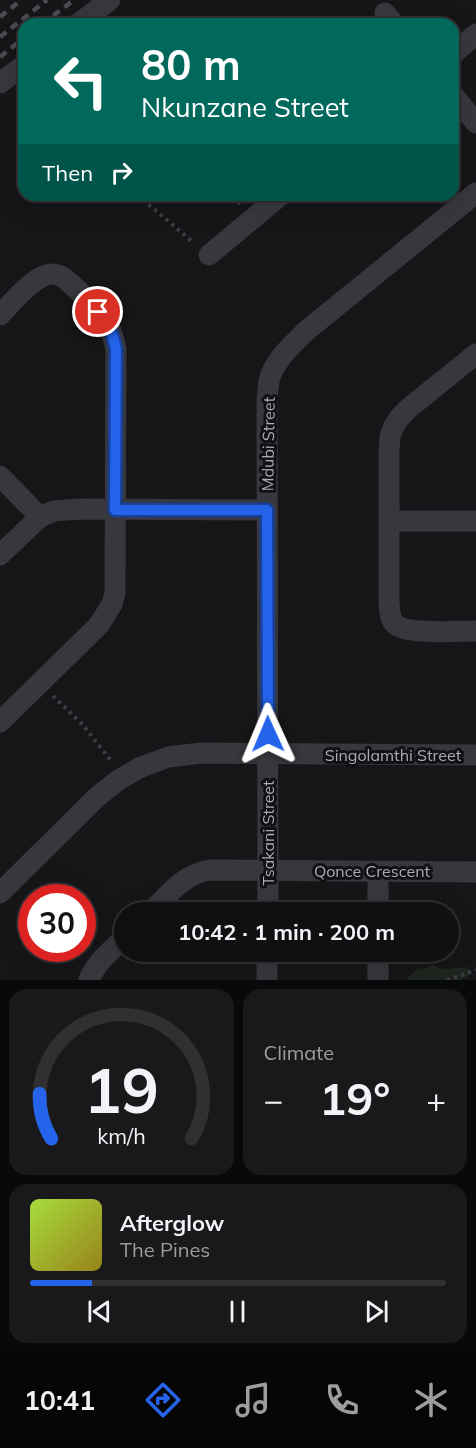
<!DOCTYPE html>
<meta charset="utf-8">
<style>
:root{--surface:#101012;--page:#19191b;--text:#f1f3f6;--muted:#9c9d9f;--line:#303032;--accent:#2563eb}
body{margin:0;font-family:Mulish,sans-serif;background:var(--page);color:var(--text);height:100vh;display:flex;flex-direction:column;font-size:22px;white-space:nowrap}
*{box-sizing:border-box;margin:0}
p{font-size:20px;color:var(--muted)}
.icon{flex:none;width:33px;height:33px;fill:none;stroke:currentColor;stroke-width:2;stroke-linecap:round;stroke-linejoin:round}
.map{position:relative;height:980px;overflow:hidden}
.details{display:flex;flex-direction:column;gap:9px;padding:9px;background:#09090a;flex:1}
.details>*{flex:none}
.banner{position:absolute;left:18px;top:18px;width:441px;height:183px;border-radius:18px;box-shadow:0 6px 24px #0002,0 0 0 2px var(--line);background:#00695c;color:#fff;overflow:hidden}
.speed{position:absolute;left:18px;top:884px;display:flex;gap:12px;font-size:30px;font-weight:700;text-align:center}
.speed>*{display:grid;place-content:center;width:78px;height:78px;border-radius:50%;background:var(--surface);box-shadow:0 6px 24px #0002,0 0 0 2px var(--line);line-height:1}
.speed .limit{border:9px solid #d22;background:#fff;color:#111}
.pin{position:absolute;display:grid;place-items:center;width:51px;height:51px;color:#fff;margin:-26px;border:3px solid #fff;border-radius:50%;box-shadow:0 2px 6px #0007}
.me{position:absolute;width:66px;margin:-33px;rotate:359deg;stroke-linejoin:round;filter:drop-shadow(0 0 4px #0008)}
.turn{display:flex;align-items:center;gap:21px;height:126px;padding:0 24px;font-size:27px}
.turn .icon{width:78px;height:78px;stroke-width:2.5}
.turn b{display:block;font-size:42px;line-height:51px}
.then{display:flex;align-items:center;height:57px;padding:0 24px;background:#0003;gap:12px;font-size:22px}
.big{font-size:45px;font-weight:700;line-height:1.1}
.details .widget{flex:1;display:flex;flex-direction:column;justify-content:center;gap:9px;min-width:0;padding:0 21px;border-radius:18px;background:var(--page)}
.details .dial{align-items:center;gap:0}
.dial svg{height:156px;overflow:visible;fill:none;stroke:var(--line);stroke-width:7;stroke-linecap:round;text-anchor:middle}
.dial text{fill:var(--text);stroke:none}
.song{display:flex;align-items:center;gap:18px}
.cover{width:72px;height:72px;border-radius:9px;background:linear-gradient(135deg,hsl(80 70% 55%),hsl(50 70% 35%))}
.played{height:6px;border-radius:3px;background:linear-gradient(90deg,var(--accent) 15%,var(--line) 15%)}
.keys{display:flex;justify-content:space-around;direction:ltr}
.heat{display:flex;justify-content:space-between;align-items:center;font-size:33px;direction:ltr}
.details .tiles{flex:1;display:grid;gap:9px;grid-template-columns:1fr 1fr}
.widget:last-child{grid-column:span 2}
.trip{position:absolute;left:114px;top:902px;width:345px;height:60px;border-radius:30px;background:var(--surface);box-shadow:0 6px 24px #0002,0 0 0 2px var(--line);font-weight:700;line-height:60px;text-align:center}
.tabs{display:flex;height:96px;justify-content:space-around;align-items:center;background:#060607;color:var(--muted)}
.tabs .icon{width:42px;height:42px}
.tabs .active{color:var(--accent)}
.tabs b{font-size:27px;color:var(--text)}
.map>svg:first-child{display:block}
</style>
<div class="map">
<svg width="476" height="980" viewBox="0 0 476 980">
<rect width="100%" height="100%" fill="#161618"/>
<polygon fill="#1e261f" points="433,965 441,969 468,967 471,974 461,980 406,980 418,968 421,969"/>
<g fill="none" stroke-linecap="round" stroke-linejoin="round">
<g stroke="#3d3f44" stroke-width="4" stroke-dasharray="3 4.5" stroke-linecap="butt">
<polyline points="145,195 141,198 194,243"/>
<polyline points="235,195 240,204"/>
<polyline points="53,696 83,725 112,762"/>
<polyline points="447,980 476,970"/>
</g>
<g stroke="#37383d" stroke-width="21">
<polyline points="385,13 394,24"/>
<polyline points="78,24 110,0"/>
<polyline points="453,54 476,34"/>
<polyline points="0,83 24,65"/>
<polyline points="453,95 476,123"/>
<polyline points="209,255 281,195"/>
<path d="M0,315c12,-12 33,-39 51,-41 5,0 9,1 13,4 11,8 35,33 43,44 5,8 7,18 9,27l-1,244 -3,11 -13,21 -99,97"/>
<path d="M476,354l-67,54 -9,9 -6,9 -4,10 -1,15v151c1,8 0,16 6,22 11,11 64,7 81,7"/>
<polyline points="0,476 40,517"/>
<polyline points="390,521 476,521"/>
<polyline points="0,555 40,517 54,511 80,509 267,510"/>
<polyline points="378,871 378,912"/>
<polyline points="0,893 97,797 117,781 139,768 168,757 201,753 476,755"/>
<path d="M151,912c17,-17 33,-38 58,-42l267,2"/>
<path d="M268,912l-1,-512c1,-6 1,-13 2,-19 5,-21 23,-36 37,-50l170,-138"/>
<polyline points="378,951 378,980"/>
<path d="M89,980c6,-17 23,-30 35,-42"/>
<polyline points="267,980 267,951"/>
</g>
<g stroke="#4a4c52" stroke-width="4.5" stroke-dasharray="8 6" stroke-linecap="butt">
<polyline points="0,17 21,0"/>
<polyline points="42,24 74,0"/>
<polyline points="0,37 47,0"/>
<polyline points="0,57 24,38"/>
</g>
</g>
<g fill="none" stroke-linecap="round" stroke-linejoin="round">
<g stroke="#184099" stroke-width="15">
<path id="route" d="M98,312c11,13 14,20 18,37l-1,161h152l1,224"/>
</g>
<use href="#route" stroke="#2563eb" stroke-width="10"/>
</g>
<g text-anchor="middle" dominant-baseline="central" stroke-width="6" stroke-linejoin="round" paint-order="stroke">
<g font-size="16" fill="#a8adb8" stroke="#111113">
<text transform="translate(268 444) rotate(-89)">Mdubi Street</text>
<text x="393" y="755">Singolamthi Street</text>
<text transform="translate(268 833) rotate(-90)">Tsakani Street</text>
<text x="372" y="871">Qonce Crescent</text>
</g>
</g>
</svg>
<div class="speed"><div class="limit">30</div></div>
<div class="pin" style="left:98px;top:312px;background:#d93025"><svg class="icon" aria-label="arrive" viewBox="0 0 24 24"><path d="M6 21V4h12l-3 4 3 4H6"/></svg></div>
<svg class="me" style="left:268px;top:734px" viewBox="-20 -20 40 40"><path d="M0-17L14 15 0 8-14 15z" fill="#2563eb" stroke="#fff" stroke-width="4"/></svg>
<div class="trip">10:42 · 1 min · 200 m</div>
<div class="banner">
<div class="turn"><svg class="icon" aria-label="left" viewBox="0 0 24 24"><path d="M17 20v-9H6M10 6l-5 5 5 5"/></svg><div><b>80 m</b>Nkunzane Street</div></div>
<div class="then">Then<svg class="icon" aria-label="right" viewBox="0 0 24 24"><path d="M7 20v-9h11M14 6l5 5-5 5"/></svg></div>
</div>
</div>
<section class="details">
<div class="tiles">
<div class="widget dial"><svg viewBox="0 0 100 80">
<path d="M14 69A42 42 0 1 1 86 69"/>
<path d="M14 69A42 42 0 0 1 8 46" stroke="#2563eb"/>
<text x="50" y="56" font-size="32" font-weight="700">19</text>
<text x="50" y="72" font-size="11">km/h</text>
</svg></div>
<div class="widget"><p>Climate</p>
<div class="heat"><a>−</a><b class="big">19°</b><a>+</a></div>
</div>
<div class="widget">
<div class="song"><i class="cover"></i><div><b>Afterglow</b><p>The Pines</p></div></div>
<div class="played"></div>
<div class="keys"><svg class="icon" aria-label="previous" viewBox="0 0 24 24"><path d="M18 5L8 12l10 7zM5 5v14"/></svg><svg class="icon" aria-label="pause" viewBox="0 0 24 24"><path d="M8 5v14M16 5v14"/></svg><svg class="icon" aria-label="next" viewBox="0 0 24 24"><path d="M6 5l10 7-10 7zM19 5v14"/></svg></div>
</div>
</div>
</section>
<nav class="tabs">
<b>10:41</b>
<svg class="icon active" aria-label="directions" viewBox="0 0 24 24"><path d="M12 3l9 9-9 9-9-9zM9 14v-3h6M13 9l2 2-2 2"/></svg>
<svg class="icon" aria-label="music" viewBox="0 0 24 24"><path d="M9 18V5l10-2v13"/><circle cx="6" cy="18" r="3"/><circle cx="16" cy="16" r="3"/></svg>
<svg class="icon" aria-label="phone" viewBox="0 0 24 24"><path d="M5 4h4l2 5-3 2q2 4 5 5l2-3 5 2v4C11 20 4 13 5 4z"/></svg>
<svg class="icon" aria-label="climate" viewBox="0 0 24 24"><path d="M12 3v18M4 7l16 10M4 17L20 7"/></svg>
</nav>
